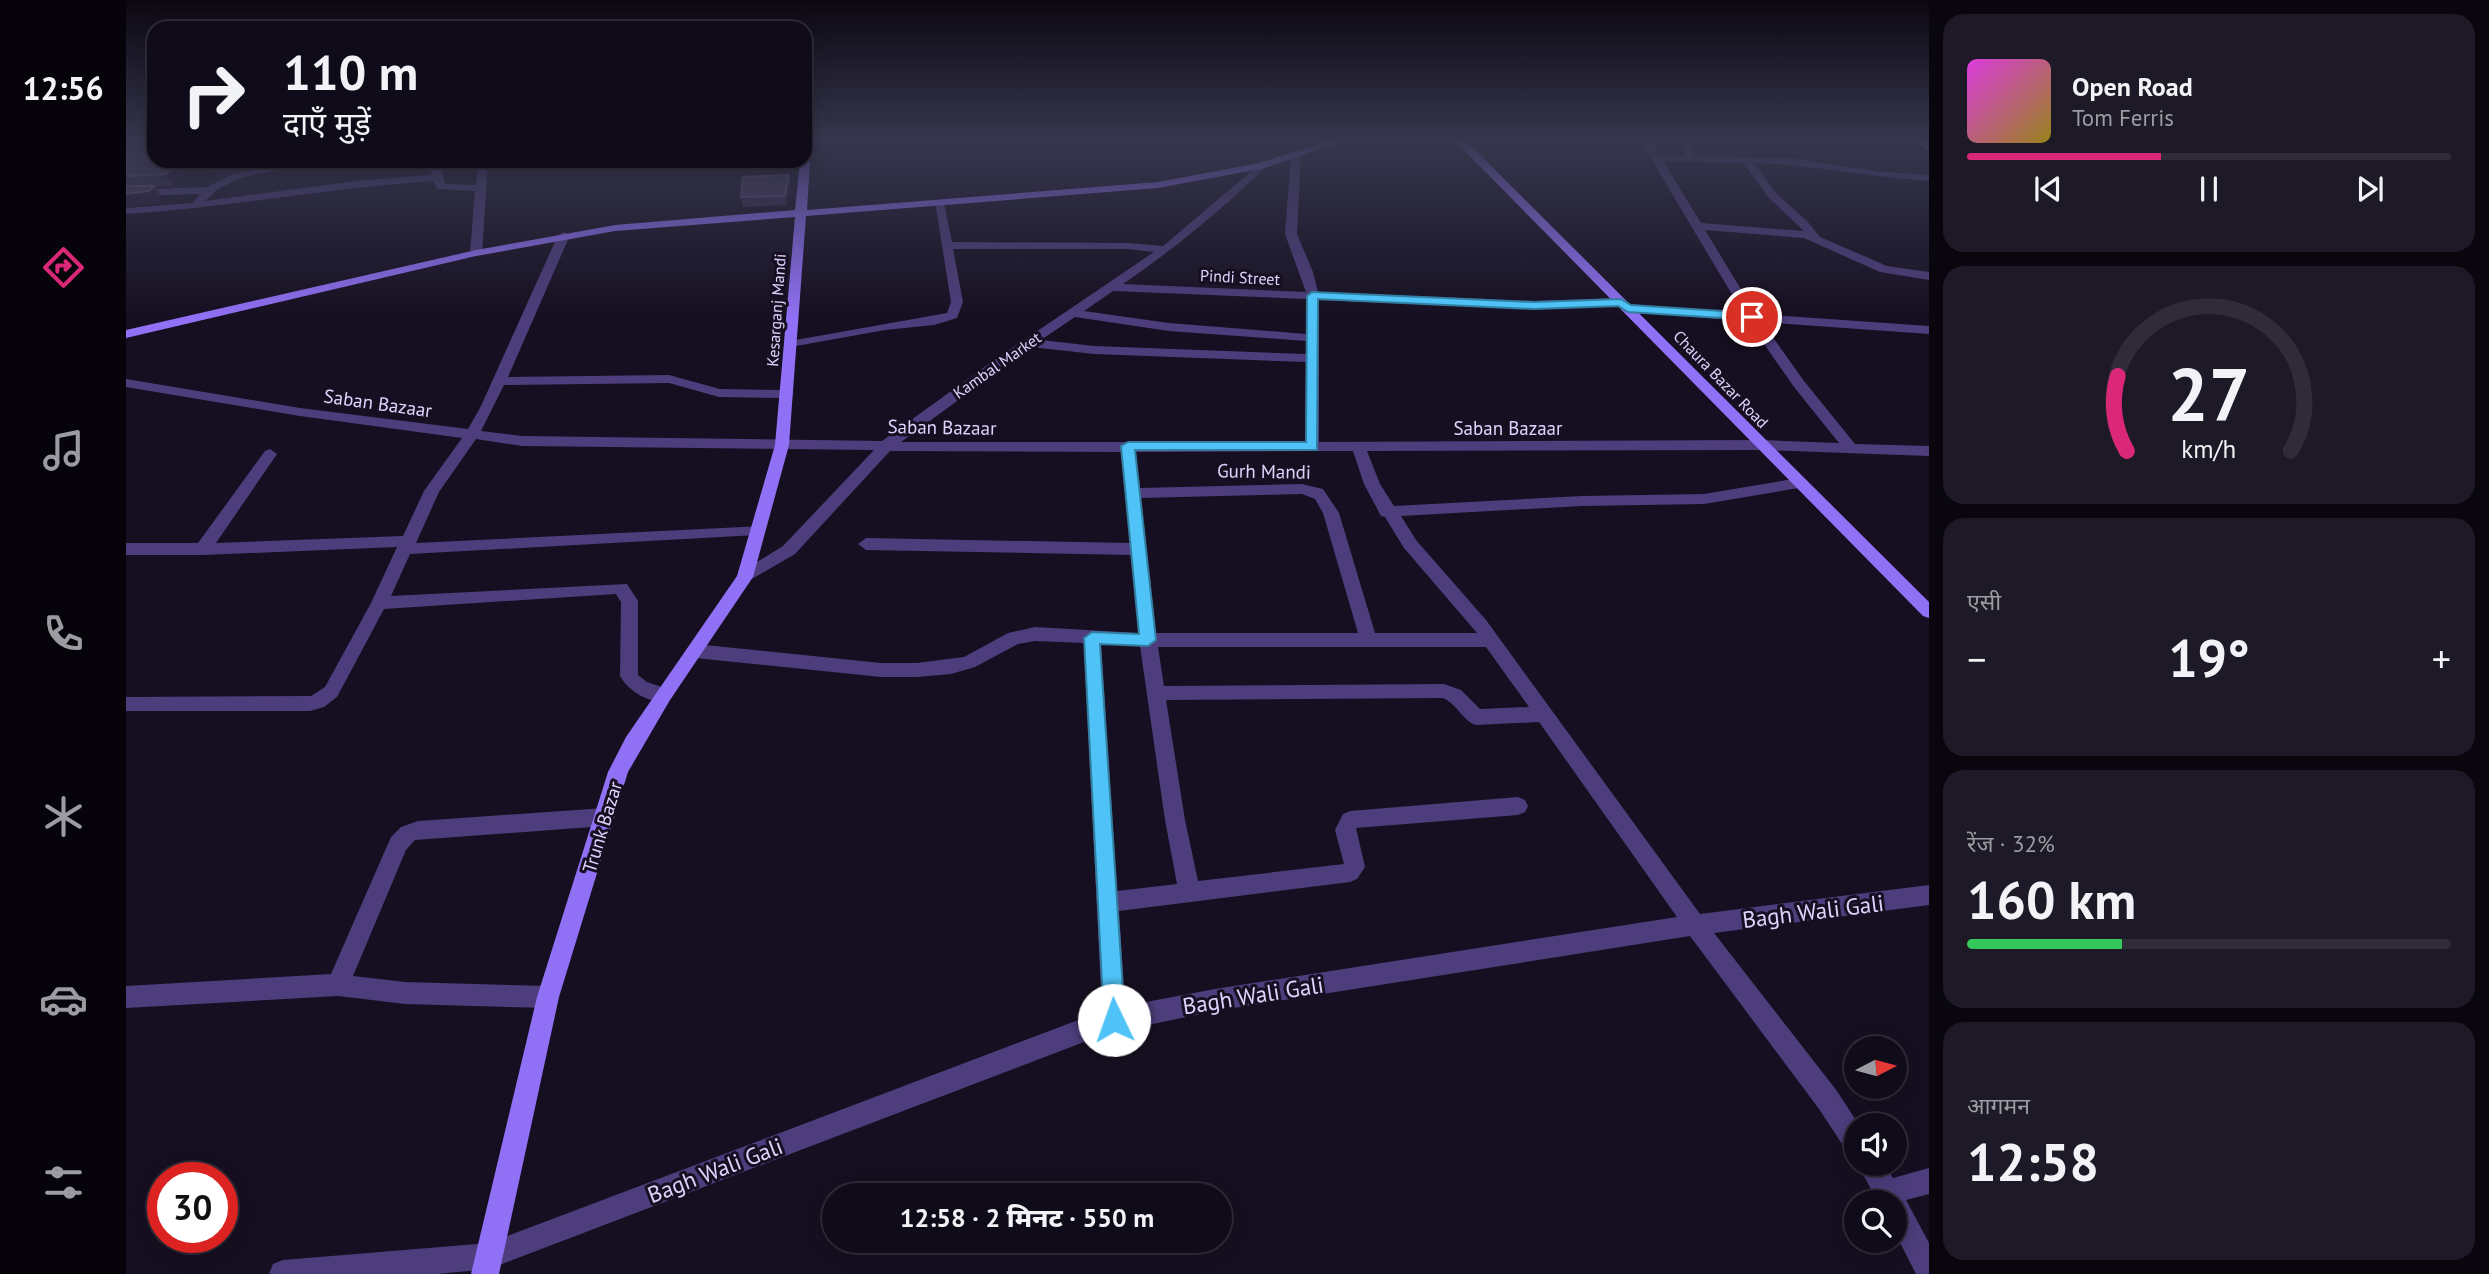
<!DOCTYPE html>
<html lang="hi">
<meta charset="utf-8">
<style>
:root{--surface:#100b19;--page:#1e1926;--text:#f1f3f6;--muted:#9c9ba2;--line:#302b38;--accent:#db2777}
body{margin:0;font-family:"PT Sans","Noto Sans Devanagari",sans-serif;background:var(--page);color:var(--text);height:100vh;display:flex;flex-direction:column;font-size:26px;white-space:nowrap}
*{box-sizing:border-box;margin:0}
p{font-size:23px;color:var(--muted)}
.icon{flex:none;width:38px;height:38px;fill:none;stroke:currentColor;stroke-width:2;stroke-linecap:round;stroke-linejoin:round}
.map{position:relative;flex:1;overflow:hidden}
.details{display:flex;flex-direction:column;gap:14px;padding:14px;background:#09060e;width:560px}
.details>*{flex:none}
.banner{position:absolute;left:21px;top:21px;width:665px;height:147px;border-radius:21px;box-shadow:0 4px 18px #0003,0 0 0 2px var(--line);background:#100b19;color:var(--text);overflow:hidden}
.needle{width:46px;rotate:84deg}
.controls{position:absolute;left:1718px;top:1036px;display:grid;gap:14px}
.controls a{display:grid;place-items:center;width:63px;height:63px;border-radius:50%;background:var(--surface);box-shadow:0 4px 18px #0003,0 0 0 2px var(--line);font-size:35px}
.speed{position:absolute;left:21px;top:1162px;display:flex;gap:14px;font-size:35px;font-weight:700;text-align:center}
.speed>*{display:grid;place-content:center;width:91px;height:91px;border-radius:50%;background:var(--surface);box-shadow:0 4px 18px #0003,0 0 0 2px var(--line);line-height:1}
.speed .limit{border:10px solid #d22;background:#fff;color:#111}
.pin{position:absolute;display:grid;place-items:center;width:60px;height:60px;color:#fff;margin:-30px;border:4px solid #fff;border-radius:50%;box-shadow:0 2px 7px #0007}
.me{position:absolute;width:77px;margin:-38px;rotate:357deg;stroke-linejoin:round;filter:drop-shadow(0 0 5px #0008)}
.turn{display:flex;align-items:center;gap:24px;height:147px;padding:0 21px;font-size:32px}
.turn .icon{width:91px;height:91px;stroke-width:2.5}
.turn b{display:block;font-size:49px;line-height:60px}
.big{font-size:52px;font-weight:800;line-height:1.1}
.details .widget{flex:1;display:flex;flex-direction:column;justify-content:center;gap:10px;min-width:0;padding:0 24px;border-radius:21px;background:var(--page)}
.details .dial{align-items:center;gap:0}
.dial svg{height:182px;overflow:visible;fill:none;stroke:var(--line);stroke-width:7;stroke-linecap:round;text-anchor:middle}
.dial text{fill:var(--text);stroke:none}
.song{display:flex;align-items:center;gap:21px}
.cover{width:84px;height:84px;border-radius:10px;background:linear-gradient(135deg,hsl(300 70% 55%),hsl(50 70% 35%))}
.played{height:7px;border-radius:4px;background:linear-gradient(90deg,var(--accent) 40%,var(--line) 40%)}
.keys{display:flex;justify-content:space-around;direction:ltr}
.heat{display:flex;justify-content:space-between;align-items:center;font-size:38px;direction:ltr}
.charge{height:10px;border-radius:5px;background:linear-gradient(90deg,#34c759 32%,var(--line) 0)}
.trip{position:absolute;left:696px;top:1183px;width:410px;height:70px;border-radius:35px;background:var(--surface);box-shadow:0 4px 18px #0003,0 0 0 2px var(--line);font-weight:800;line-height:70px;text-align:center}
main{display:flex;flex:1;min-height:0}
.menu{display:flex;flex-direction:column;width:126px;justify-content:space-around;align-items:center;background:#06040a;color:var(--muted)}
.menu .icon{width:49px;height:49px}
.menu .active{color:var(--accent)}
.menu b{font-size:32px;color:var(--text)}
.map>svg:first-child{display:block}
</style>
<main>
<nav class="menu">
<b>12:56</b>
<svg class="icon active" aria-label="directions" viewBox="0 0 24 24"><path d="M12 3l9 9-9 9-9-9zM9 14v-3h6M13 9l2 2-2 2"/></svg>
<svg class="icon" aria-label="music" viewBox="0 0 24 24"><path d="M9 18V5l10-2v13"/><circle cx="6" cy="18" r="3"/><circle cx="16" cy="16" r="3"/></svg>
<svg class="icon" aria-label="phone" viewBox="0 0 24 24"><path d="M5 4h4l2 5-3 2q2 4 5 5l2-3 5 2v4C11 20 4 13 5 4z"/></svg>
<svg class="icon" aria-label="climate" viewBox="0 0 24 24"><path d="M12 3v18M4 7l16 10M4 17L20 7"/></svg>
<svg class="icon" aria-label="car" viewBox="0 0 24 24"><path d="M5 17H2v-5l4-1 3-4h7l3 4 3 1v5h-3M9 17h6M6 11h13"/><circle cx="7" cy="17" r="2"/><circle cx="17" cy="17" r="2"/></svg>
<svg class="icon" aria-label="filters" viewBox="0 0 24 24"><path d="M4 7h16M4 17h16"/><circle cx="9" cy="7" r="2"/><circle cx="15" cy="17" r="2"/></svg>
</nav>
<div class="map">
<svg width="1803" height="1274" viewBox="0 0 1803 1274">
<rect width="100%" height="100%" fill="#160f21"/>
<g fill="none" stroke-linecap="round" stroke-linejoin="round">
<g fill="#4d3d7c" fill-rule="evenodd">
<path d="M1514,140h10l9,15 25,1 -4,-16h10l4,16 97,2 84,13 54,4v6c-59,-4 -117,-16 -175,-18l23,31 30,27 13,16 67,29 42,6v8l-49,-8 -76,-34 -99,-8 51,84 173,12v8l-167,-12 42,59 51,63 74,2v10l-168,-6 -394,1 13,33 14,22 188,-10 122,-2 95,-16 5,1 3,4 -3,4 -5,1 -95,16 -122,2 -181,10 15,24 70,80 214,294 229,-29v20l-215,28 123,158 22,34h-2v32l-9,-4 -29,-44 -129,-173 -475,75 -110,23 -616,235 -52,5h-168l4,-10 10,-4 206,-17 613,-232 -18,-368 -49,-2 -17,3 -43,23 -24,7 -34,3h-36l-186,-19 -6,-2 -3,-5 3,-5 6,-2 186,19h36l47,-6 44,-24 27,-6 104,6 -8,-78 -265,-5 -8,-6 8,-6 264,5 -9,-91 -231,-1 -95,103 -50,29 -6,-2 -2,-4 2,-4 44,-27 91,-96 -352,-4 -46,-7 -37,53 -23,51 347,-17 2,4 -2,4 -6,1 -347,19 -19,42 236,-12 11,17v74l9,7 23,8 3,5 -3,5c-18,6 -42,-9 -50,-24l1,-74 -5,-8 -232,15 -47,88 -13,10 -14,4h-184v-14l185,-1 14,-9 46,-84 26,-56 -194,8h-77v-12h72l67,-92 5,-2 7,5 -61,89 187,-7 21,-45 38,-53 -162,-22 -174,-29v-8l174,29 168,21 13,-23 77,-171 6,-3 6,3 -62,142 161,-2 51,14 67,1 7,4 -7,4 -68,-1 -50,-14 -165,2 -23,46 41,5 360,5 108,-78 164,-111 -26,-3h-175l10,53 -6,16 -23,7 -49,5 -100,18v-6l5,-1 157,-28 4,-11 -16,-101 9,2 8,39 176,1 35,3 98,-83 5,3 -1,2c-45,43 -91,81 -142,116l183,8 -21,-58 6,-80 5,-3 5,3 -4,80 16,38 5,20 216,9 87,-3 6,4 -6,4 -87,3 -215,-9v142l442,-2 78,3 -45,-56 -46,-66 -120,-9 -6,-4 6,-4 115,9zM1537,161l80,2 26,35 35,33 -103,-8zM987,291l194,8 -1,35 -137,-11 -85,-12zM949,317l94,14 137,10v13l-212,-8 -53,-6zM905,347l63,7 212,8 -1,80h-404zM1187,451h40l11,33 17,32 4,1 19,31 73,85h-102l-36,-120 -16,-24 -21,-5 -162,4 -4,-36zM1176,494l13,5 8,14 35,120h-202l-15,-135zM975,644l39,2 25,174 12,64 -60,7zM1032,647h328l43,60 -49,2 -19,-19 -17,-6 -280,2zM1317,698c14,6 19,22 33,27l63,-3 138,195 -462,72 -90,17 -6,-95 231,-29 7,-3 8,-12 -9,-39 162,-13 7,-3 3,-6 -3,-6 -7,-3 -168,14 -7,3 -8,16 9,34 -146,17 -13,-61 -19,-120z"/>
<polygon points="679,158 683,159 683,163 632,164 627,161 679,161"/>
<path d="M168,161h23l-76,17 -22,10 -14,13 159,-21 68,-5 -3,-14h10l6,23 31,1 2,-24h10l-6,92 -6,3 -6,-3 5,-62 -35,-2 -4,-1 -2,-7c-103,7 -205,26 -308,33v-6l67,-5 7,-9 -74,2v-6l81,-3 26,-13z"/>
<polygon points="413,161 403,165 398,162 399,161"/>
<polygon points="479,808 486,811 489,817 486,823 479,826 289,840 280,850 227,976 279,982 422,986 430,989 433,997 430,1005 422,1008 279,1004 212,996 0,1008 0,986 205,974 265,837 275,827 292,821"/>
<polygon points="1731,1163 1758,1164 1767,1178 1803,1168 1803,1194 1780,1200 1803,1243 1803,1274 1790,1274 1769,1233 1769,1202 1752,1202"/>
</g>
<g fill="#9070f5" fill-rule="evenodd">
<polygon points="679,140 685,140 684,155 679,158 684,161 681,210 1032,182 1133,163 1205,140 1221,140 1139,168 1032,188 680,216 663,445 627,577 544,700 502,772 433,997 373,1274 345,1274 411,997 482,772 500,737 611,576 649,445 669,217 489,231 350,256 0,338 0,330 350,250 489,225 669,210 674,161 679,161"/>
<polygon points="1328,140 1339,140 1803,602 1803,618 1797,616"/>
<polygon points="1790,140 1801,140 1803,152"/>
</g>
</g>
<g fill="#38294d">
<polygon points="0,140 28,161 70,161 47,186 29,187 36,198 31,203 0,207"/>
<polygon points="665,184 661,205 617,207 615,197"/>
</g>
<g fill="#231734">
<polygon points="52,161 70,161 47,186 40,174"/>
<polygon points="112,161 125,161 124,168 93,178 87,169"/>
<polygon points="663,175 665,184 661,205 659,196"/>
<polygon points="28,186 36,198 31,203 0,207 0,194"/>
</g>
<g fill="#4a3b60" stroke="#615378" stroke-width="2">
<polygon points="0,140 28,140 28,161 52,161 40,174 0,176"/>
<polygon points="93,161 112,161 87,169"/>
<polygon points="663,175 659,196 615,197 617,177"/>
<polygon points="0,186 28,186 23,191 0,194"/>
</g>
<linearGradient id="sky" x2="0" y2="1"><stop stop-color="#0c0812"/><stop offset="0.44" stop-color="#36374e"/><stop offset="1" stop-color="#36374e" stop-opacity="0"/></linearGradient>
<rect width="1803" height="318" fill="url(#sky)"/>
<polygon fill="#4fc3f7" stroke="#337fa1" stroke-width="2" points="1186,292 1408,302 1495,299 1505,305 1626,313 1631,317 1626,320 1502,312 1492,306 1408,309 1192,299 1191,450 1009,450 1030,640 1022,646 974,644 999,1020 996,1028 988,1031 981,1028 978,1020 958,638 966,632 1013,634 995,446 1002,442 1180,442 1181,296"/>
<g text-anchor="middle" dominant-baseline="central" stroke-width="6" stroke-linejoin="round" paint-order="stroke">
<g font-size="16" fill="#e0d2fc" stroke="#160f21">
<text transform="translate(1114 277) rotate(3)">Pindi Street</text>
<text transform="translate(650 310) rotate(-86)">Kesarganj Mandi</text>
<text transform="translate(871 365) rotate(-35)">Kambal Market</text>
<text transform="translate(1595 379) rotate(46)">Chaura Bazar Road</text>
</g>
<g font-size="19" fill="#e0d2fc" stroke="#160f21">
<text transform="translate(252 403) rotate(8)">Saban Bazaar</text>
<text transform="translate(816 427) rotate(1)">Saban Bazaar</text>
<text x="1382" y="428">Saban Bazaar</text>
<text transform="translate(1138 471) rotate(1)">Gurh Mandi</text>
<text transform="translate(476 827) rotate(-73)">Trunk Bazar</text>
</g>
<g font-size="23" fill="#e0d2fc" stroke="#160f21">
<text transform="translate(1687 911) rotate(-7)">Bagh Wali Gali</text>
<text transform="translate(1127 995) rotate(-9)">Bagh Wali Gali</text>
<text transform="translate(589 1170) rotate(-21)">Bagh Wali Gali</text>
</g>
</g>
</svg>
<div class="controls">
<a><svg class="needle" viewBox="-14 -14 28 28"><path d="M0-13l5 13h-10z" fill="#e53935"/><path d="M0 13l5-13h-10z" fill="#9c9ba2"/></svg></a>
<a><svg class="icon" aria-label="sound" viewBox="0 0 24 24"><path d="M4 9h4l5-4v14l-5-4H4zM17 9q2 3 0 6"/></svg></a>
<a><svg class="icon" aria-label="search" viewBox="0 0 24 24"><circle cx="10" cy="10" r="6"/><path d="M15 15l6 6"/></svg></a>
</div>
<div class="speed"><div class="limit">30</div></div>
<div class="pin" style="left:1626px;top:317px;background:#d93025"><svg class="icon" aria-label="arrive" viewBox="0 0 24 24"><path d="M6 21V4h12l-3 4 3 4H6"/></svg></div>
<svg class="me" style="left:988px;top:1020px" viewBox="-20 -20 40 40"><circle r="19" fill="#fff"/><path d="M0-13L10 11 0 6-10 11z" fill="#4fc3f7"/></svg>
<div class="trip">12:58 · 2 मिनट · 550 m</div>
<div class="banner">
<div class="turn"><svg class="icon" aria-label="right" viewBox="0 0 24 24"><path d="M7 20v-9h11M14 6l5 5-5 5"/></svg><div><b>110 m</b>दाएँ मुड़ें</div></div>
</div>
</div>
<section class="details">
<div class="widget">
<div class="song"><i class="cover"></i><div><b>Open Road</b><p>Tom Ferris</p></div></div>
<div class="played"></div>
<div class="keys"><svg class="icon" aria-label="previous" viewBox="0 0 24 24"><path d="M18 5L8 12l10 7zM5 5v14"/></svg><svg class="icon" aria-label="pause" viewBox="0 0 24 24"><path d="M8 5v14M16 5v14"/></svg><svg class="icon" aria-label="next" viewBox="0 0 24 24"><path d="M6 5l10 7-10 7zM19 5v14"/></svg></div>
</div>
<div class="widget dial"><svg viewBox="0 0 100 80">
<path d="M14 69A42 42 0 1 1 86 69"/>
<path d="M14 69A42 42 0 0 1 10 36" stroke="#db2777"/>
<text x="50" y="56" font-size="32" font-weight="700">27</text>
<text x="50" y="72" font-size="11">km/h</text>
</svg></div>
<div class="widget"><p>एसी</p>
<div class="heat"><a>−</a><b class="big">19°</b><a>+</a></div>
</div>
<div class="widget"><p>रेंज · 32%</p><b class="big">160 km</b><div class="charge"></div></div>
<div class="widget"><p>आगमन</p><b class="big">12:58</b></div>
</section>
</main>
